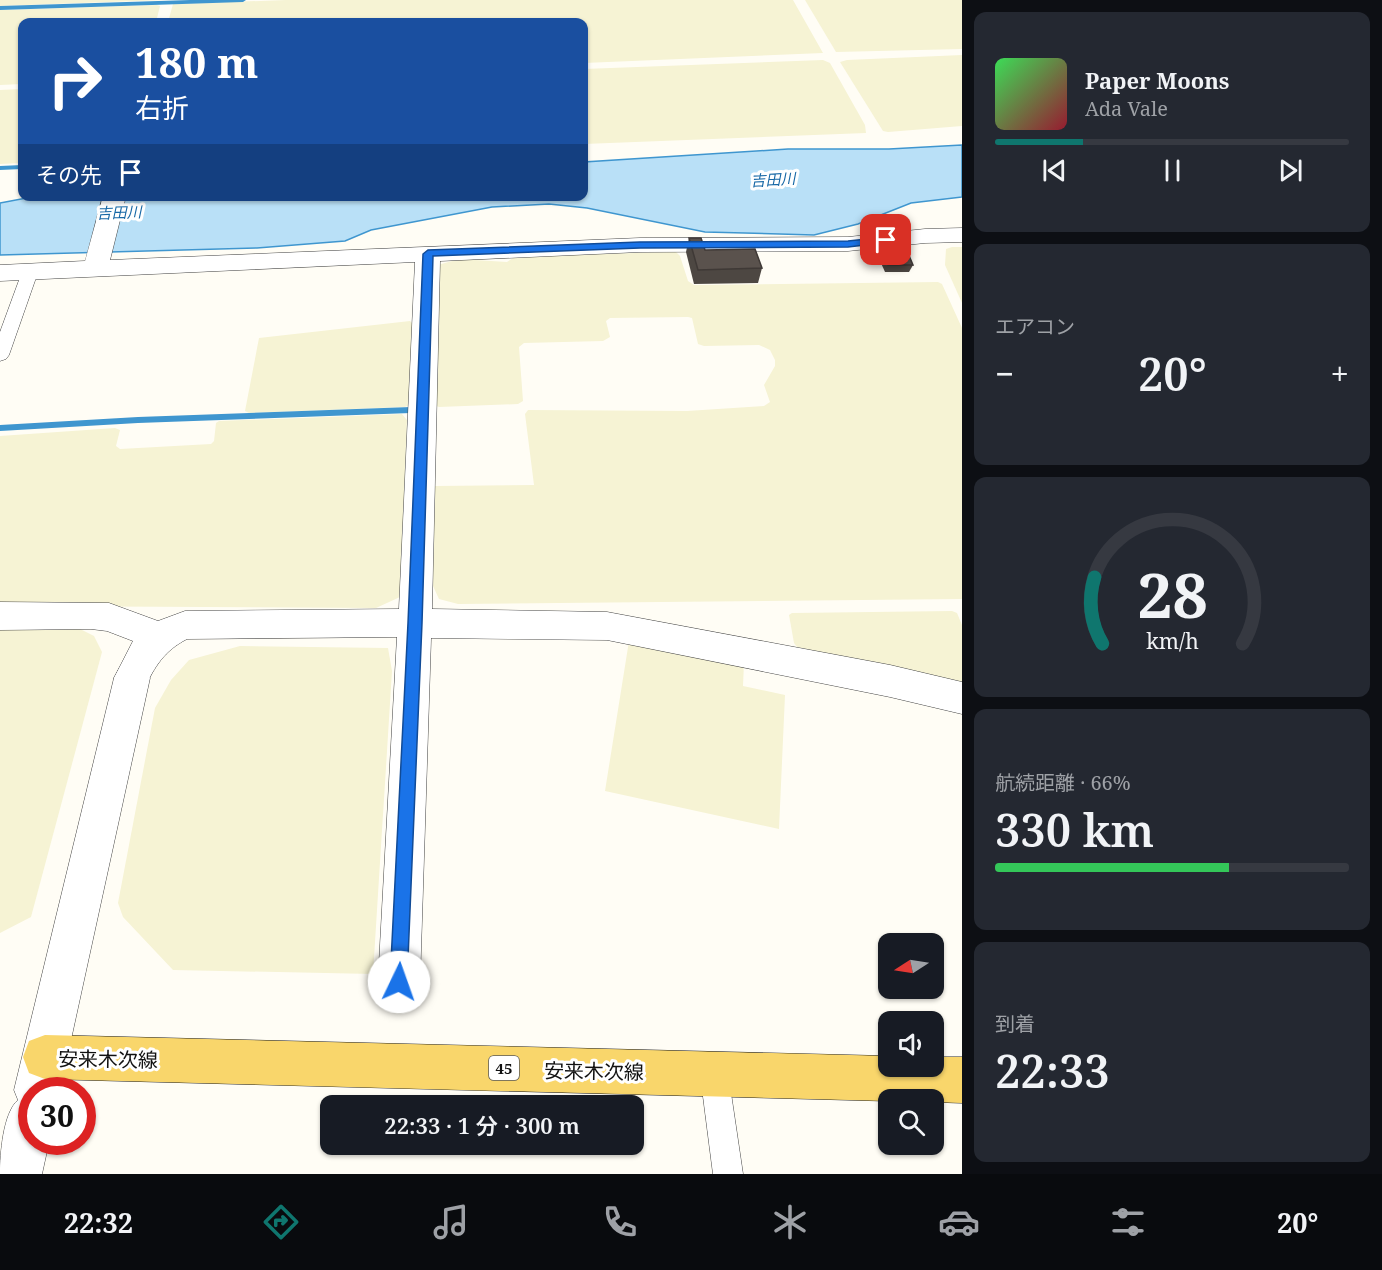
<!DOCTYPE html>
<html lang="ja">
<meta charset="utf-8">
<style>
:root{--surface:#171b24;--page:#242831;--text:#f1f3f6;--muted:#9ea1a6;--line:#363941;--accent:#0f766e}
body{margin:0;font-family:"Noto Serif","Noto Sans JP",serif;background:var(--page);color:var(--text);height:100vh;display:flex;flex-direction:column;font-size:22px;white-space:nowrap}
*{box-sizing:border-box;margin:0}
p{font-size:20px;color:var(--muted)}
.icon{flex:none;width:33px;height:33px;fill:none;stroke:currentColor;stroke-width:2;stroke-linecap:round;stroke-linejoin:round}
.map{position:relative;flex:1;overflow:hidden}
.drawer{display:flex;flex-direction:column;gap:12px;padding:12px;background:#0d0f14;width:420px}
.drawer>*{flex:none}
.top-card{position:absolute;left:18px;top:18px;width:570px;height:183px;border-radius:12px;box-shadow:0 2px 4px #0004;background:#1a4fa0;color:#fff;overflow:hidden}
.needle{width:39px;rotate:258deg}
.buttons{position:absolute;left:878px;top:933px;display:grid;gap:12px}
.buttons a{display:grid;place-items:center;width:66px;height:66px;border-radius:12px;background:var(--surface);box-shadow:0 2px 4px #0004;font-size:30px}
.speed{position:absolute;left:18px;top:1077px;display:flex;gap:12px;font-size:30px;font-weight:700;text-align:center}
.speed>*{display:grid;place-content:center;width:78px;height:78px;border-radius:50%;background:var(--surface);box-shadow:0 2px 4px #0004;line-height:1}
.speed .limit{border:9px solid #d22;background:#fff;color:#111}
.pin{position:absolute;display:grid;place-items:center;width:51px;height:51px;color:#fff;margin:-26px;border-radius:12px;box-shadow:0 3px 9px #0006}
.me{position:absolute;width:66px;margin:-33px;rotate:3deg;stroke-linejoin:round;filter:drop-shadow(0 0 4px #0008)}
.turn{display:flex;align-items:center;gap:21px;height:126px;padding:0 18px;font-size:27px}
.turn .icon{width:78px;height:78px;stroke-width:2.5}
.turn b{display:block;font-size:42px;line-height:51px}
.then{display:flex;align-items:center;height:57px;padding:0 18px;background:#0003;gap:12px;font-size:22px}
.big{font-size:45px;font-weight:600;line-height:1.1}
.drawer .tile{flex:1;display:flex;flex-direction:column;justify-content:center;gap:9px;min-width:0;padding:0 21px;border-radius:12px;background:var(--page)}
.drawer .dial{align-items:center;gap:0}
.dial svg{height:156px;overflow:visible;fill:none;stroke:var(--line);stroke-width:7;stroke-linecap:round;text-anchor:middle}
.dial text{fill:var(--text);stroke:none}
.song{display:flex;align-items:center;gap:18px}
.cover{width:72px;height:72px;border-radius:9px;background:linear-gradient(135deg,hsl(130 70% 55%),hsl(350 70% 35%))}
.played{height:6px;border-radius:3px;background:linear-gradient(90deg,var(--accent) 25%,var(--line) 25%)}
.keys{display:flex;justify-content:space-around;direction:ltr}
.heat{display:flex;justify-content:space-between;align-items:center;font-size:33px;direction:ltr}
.charge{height:9px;border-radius:4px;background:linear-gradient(90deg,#34c759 66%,var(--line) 0)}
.trip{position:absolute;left:320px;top:1095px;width:324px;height:60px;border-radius:12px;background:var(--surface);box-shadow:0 2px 4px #0004;font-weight:600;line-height:60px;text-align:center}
.dock{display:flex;height:96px;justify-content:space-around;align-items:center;background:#090b0e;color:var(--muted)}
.dock .icon{width:42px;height:42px}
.dock .on{color:var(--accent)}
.dock b{font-size:27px;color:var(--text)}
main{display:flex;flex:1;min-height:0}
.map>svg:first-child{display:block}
</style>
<main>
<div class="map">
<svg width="962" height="1174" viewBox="0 0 962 1174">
<rect width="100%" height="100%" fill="#fffdf5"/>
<g fill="#f6f3d4">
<polygon points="0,0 163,0 0,6"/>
<polygon points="286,0 793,0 823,53 584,63 584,22 168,22 173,4"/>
<polygon points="805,0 962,0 962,49 836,52"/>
<polygon points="157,5 160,6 156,22 22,22 22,84 0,85 0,10"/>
<polygon points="962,55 962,126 888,132 883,131 840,62 847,60"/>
<polygon points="823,60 830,63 865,125 866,133 584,144 584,69"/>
<polygon points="22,89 22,163 0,164 0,90"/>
<polygon points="952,247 962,247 962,303 945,265 946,249"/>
<polygon points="676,252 680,256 688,281 694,285 938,282 942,284 962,328 962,599 458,604 439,599 433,586 435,486 534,485 525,414 528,410 687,411 764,406 770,402 764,385 775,366 775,360 770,350 759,345 704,346 698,344 692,318 688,317 610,318 606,321 610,337 603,341 524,343 519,347 523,401 518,404 439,407 434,405 438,265 459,259 507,262 516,256"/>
<polygon points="410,321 414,325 409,405 405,407 249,413 245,411 259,338"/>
<polygon points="402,414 407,420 400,597 376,608 0,606 0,436 115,428 120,430 116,446 120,449 211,444 214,441 216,423 219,421"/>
<polygon points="952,611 957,613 962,625 962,684 797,647 794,643 789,615 792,613"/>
<polygon points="78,628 94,636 102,652 31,917 0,933 0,629"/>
<polygon points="629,641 744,663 743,686 785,695 779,829 605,791"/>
<polygon points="240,646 388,648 392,671 373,974 173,970 123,917 118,903 155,708 171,680 189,660"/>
</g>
<polygon fill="#b9e0f7" stroke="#3f96cf" stroke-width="1.5" points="962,145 962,197 911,203 858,224 814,235 705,232 587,208 549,204 492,207 371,230 345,241 257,248 0,255 0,203 37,196 584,196 584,162 788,149 889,149"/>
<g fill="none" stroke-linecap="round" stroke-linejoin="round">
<g fill="#3f96cf" fill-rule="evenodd">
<polygon points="190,0 246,0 243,2 0,10 0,6"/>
<polygon points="22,165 22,169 0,170 0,166"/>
<polygon points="411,407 416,410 411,413 138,423 0,431 0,425 138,417"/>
</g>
<g stroke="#444" stroke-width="1">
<g id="service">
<polygon points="30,267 38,272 9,355 6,359 0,361 0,332 22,272"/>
<polygon points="714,1059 724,1063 728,1073 743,1174 713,1174 700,1073 704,1063"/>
</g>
</g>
<g stroke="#444" stroke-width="1">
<path id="minor" d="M103,196h23l-16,64 530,-22 208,-1 77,-8 37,-1v14l-37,1 -77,8 -208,1 -200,9 -8,348 175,3 283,53 72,17v32l-72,-17 -283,-57 -176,-2 -11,344 -6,15 -15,6 -15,-6 -6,-15 19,-345 -210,2c-23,12 -32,27 -43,50l-12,4 -12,-4 -6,-11 19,-37 -26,-10 -16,-2 -91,1v-28l109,1 49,18 27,-10 214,-2 16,-347 -415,19v-16l85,-4z"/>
</g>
<g stroke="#444" stroke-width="1">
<path id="tertiary" d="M132,663l12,4 6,11 -90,412h-28v52h17l-7,32h-42c0,-20 3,-61 18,-74l-4,-10 100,-412 6,-11z"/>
</g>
<g stroke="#222" stroke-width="1">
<polygon id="primary" points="45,1035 888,1056 888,1066 933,1066 933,1057 962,1057 962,1103 933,1102 933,1100 888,1101 45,1079 29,1073 23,1057 29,1041"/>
</g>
<use href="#service" fill="#fff" fill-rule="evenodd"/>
<use href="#minor" fill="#fff" fill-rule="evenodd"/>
<use href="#tertiary" fill="#fff" fill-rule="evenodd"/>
<use href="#primary" fill="#f9d66b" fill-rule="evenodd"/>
</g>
<g fill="#4d4742">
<polygon points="689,238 705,250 762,268 758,283 694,284 686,252"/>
<polygon points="880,247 913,265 909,272 885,272 877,254"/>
</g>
<g fill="#5a524d" stroke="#3f3936" stroke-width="1.5">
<polygon points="689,238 701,238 705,250 755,249 762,268 698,270"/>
<polygon points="905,246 913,265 888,265 880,247"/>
</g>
<polygon fill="#1a73e8" stroke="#114b97" stroke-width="1.5" points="886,237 890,238 890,242 848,247 640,248 433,256 422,623 407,982 405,988 399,991 392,988 390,982 408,623 423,254 428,250 640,242 848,241"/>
<g text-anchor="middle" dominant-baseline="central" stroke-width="6" stroke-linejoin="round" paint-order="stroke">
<g font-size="15" font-style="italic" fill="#1768a6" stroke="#fff">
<text transform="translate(773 179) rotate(-3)">吉田川</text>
<text transform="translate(119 212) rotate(-2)">吉田川</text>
</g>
<rect fill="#fff" stroke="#585858" stroke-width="1.5" x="489" y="1056" width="30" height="24" rx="4.5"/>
<g font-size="15" font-weight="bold" fill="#111">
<text x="504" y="1068">45</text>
</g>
<g font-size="20" fill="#111" stroke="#fff">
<text transform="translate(108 1059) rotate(1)">安来木次線</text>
<text transform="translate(594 1071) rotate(1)">安来木次線</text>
</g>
</g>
</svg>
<div class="buttons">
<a><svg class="needle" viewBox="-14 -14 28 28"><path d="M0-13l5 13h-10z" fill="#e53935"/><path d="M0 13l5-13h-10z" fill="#9ea1a6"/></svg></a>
<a><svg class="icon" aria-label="sound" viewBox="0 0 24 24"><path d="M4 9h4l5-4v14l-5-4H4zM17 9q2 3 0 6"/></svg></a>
<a><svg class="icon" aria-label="search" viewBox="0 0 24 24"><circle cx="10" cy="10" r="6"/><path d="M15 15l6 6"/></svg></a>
</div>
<div class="speed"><div class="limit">30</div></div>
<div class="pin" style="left:886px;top:240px;background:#d93025"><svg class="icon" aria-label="arrive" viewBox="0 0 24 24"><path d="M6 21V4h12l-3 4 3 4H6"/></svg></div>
<svg class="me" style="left:399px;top:982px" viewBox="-20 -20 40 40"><circle r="19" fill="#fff"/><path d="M0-13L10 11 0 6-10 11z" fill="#1a73e8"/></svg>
<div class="trip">22:33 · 1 分 · 300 m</div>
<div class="top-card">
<div class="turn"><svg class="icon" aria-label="right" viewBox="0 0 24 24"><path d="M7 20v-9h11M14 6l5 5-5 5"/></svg><div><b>180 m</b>右折</div></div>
<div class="then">その先<svg class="icon" aria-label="arrive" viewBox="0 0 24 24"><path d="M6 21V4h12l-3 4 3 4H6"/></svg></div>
</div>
</div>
<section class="drawer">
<div class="tile">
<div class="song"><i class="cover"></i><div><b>Paper Moons</b><p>Ada Vale</p></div></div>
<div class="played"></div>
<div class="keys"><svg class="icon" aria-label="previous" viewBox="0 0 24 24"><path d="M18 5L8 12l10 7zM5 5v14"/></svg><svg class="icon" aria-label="pause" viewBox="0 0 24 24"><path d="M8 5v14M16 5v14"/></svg><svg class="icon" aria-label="next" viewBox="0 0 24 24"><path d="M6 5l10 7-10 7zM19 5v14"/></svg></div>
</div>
<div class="tile"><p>エアコン</p>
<div class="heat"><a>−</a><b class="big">20°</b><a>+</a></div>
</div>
<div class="tile dial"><svg viewBox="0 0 100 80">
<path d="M14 69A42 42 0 1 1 86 69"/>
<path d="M14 69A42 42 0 0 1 10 35" stroke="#0f766e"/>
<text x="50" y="56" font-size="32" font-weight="700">28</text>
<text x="50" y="72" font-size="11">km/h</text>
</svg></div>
<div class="tile"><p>航続距離 · 66%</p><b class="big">330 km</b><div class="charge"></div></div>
<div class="tile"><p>到着</p><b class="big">22:33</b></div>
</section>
</main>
<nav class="dock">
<b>22:32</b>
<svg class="icon on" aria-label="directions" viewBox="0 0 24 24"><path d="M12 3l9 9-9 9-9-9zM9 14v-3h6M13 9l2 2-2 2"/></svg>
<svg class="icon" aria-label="music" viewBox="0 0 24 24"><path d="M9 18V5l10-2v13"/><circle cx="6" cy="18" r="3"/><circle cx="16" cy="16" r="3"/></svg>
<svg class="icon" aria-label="phone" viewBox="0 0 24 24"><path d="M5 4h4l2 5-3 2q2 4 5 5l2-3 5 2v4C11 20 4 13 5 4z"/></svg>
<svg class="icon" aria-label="climate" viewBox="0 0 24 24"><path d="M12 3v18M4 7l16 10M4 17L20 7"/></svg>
<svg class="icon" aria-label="car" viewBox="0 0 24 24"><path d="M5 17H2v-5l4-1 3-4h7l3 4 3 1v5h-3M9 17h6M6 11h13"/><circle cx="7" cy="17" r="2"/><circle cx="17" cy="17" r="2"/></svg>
<svg class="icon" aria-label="filters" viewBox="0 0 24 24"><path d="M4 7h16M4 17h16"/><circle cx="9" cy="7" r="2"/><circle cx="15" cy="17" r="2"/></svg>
<b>20°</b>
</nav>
